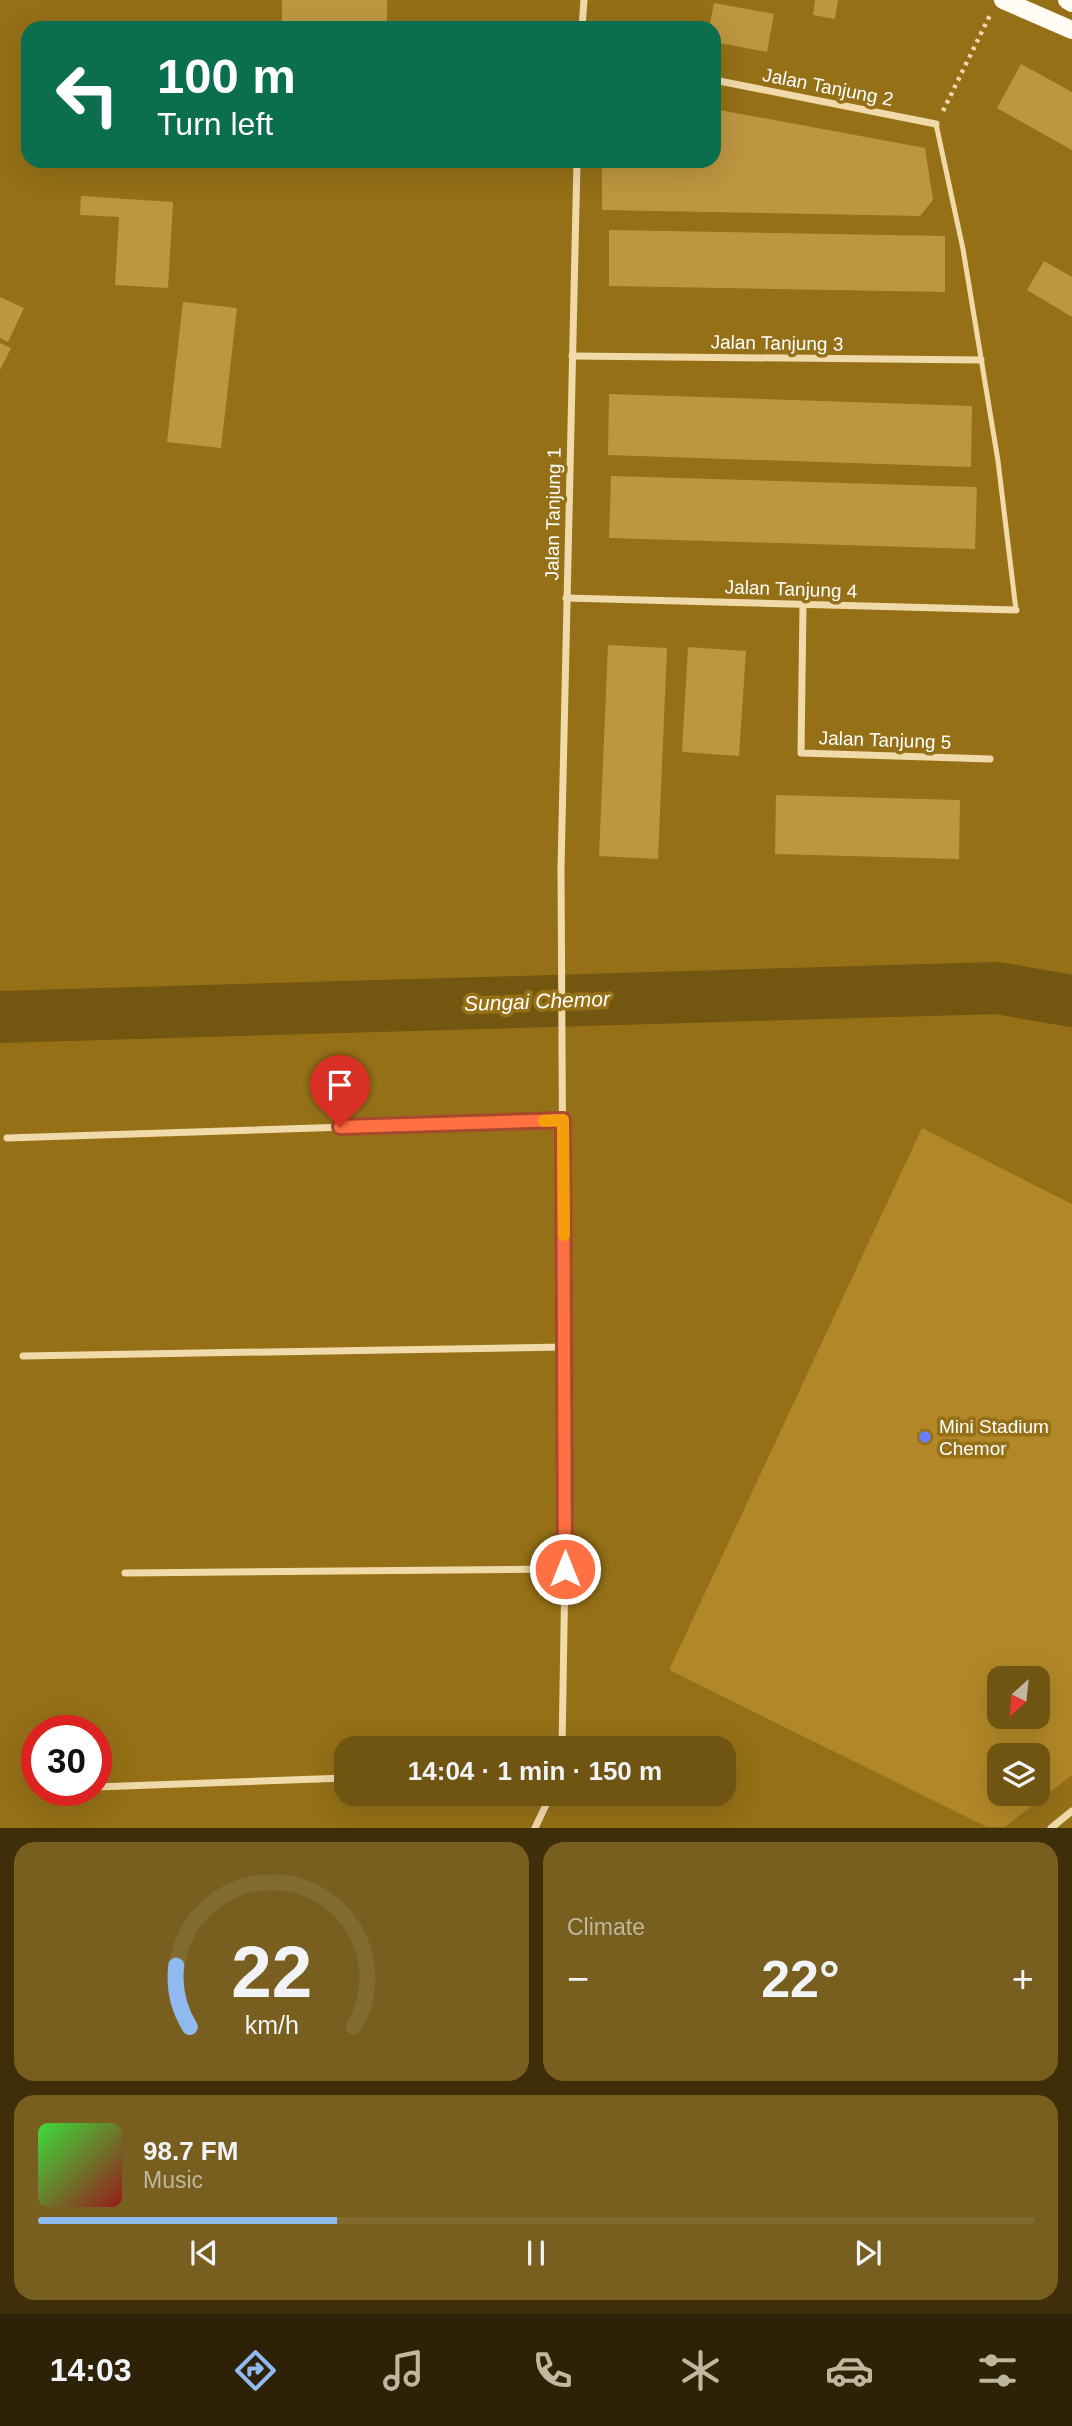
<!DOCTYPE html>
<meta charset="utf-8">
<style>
:root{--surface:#705411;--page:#785e1f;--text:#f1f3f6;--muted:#c0b79f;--line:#826a31;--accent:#90b9f0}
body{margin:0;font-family:Helvetica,sans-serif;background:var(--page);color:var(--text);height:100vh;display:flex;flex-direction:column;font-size:26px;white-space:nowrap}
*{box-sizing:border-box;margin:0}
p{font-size:23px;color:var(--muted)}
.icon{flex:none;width:38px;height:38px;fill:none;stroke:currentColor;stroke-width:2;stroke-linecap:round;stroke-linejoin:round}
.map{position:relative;height:1828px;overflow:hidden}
.sheet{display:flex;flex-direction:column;gap:14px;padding:14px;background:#3e2e09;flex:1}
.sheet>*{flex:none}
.hud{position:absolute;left:21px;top:21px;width:700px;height:147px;border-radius:21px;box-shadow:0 7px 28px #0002;background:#0b6e4f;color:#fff;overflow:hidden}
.needle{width:46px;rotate:207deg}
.fabs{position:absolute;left:987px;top:1666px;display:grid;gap:14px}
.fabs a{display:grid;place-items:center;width:63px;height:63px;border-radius:14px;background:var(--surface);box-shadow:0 7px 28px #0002;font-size:35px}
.speed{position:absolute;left:21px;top:1715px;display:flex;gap:14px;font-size:35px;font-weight:700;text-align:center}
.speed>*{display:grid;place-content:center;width:91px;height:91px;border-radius:50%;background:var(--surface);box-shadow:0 7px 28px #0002;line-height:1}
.speed .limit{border:10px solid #d22;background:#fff;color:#111}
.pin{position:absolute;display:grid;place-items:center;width:60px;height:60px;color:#fff;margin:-72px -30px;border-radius:50% 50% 50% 0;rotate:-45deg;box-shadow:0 0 7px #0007}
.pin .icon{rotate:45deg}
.me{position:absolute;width:77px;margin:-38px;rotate:0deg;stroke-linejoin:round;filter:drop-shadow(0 0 5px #0008)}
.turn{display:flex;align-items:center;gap:24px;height:147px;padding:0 21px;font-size:32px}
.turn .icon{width:91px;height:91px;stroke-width:2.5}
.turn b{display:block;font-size:49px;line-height:60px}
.big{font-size:52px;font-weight:800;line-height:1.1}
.sheet .widget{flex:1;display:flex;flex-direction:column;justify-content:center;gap:10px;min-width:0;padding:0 24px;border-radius:21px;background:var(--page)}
.sheet .dial{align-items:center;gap:0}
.dial svg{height:182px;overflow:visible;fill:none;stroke:var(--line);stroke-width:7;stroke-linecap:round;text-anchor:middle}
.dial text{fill:var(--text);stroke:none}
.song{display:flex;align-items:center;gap:21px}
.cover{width:84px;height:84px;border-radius:10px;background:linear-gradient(135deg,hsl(120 70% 55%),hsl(0 70% 35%))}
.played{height:7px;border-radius:4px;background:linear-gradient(90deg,var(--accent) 30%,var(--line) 30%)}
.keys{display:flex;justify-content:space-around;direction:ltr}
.heat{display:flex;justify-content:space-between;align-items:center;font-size:38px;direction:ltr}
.sheet .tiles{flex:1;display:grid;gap:14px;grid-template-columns:1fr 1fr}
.widget:last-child{grid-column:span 2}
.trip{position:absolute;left:334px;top:1736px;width:402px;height:70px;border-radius:21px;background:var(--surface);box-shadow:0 7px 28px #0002;font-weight:800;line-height:70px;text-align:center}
.tab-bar{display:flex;height:112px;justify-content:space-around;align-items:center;background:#2d2207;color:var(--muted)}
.tab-bar .icon{width:49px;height:49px}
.tab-bar .active{color:var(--accent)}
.tab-bar b{font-size:32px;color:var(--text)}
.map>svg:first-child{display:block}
</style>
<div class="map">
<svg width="1072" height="1828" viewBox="0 0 1072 1828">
<rect width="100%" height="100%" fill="#957017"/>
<path fill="#b28727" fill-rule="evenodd" d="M922,1128l150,76v571l-67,52h-18l-318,-157zM999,1678h39v39h-39zM999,1755h39v39h-39z"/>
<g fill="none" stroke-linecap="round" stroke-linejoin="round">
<polyline stroke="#73560f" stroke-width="52" points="0,1017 997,988 1072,1001"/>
</g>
<g fill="#bd9640">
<rect x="282" y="0" width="105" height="28"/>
<polygon points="815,0 838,0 835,19 813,15"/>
<polygon points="714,3 774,14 767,52 714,42 714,28 709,28"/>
<polygon points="1021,64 1072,92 1072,150 997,108"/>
<polygon points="714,109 925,148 933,200 920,216 602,210 602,161 714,161"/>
<polygon points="81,196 173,202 168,288 115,285 119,217 80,215"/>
<polygon points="609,230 945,236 945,292 609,286"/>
<polygon points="1044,261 1072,277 1072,317 1027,290"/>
<polygon points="0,297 24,308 8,342 0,338"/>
<polygon points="183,302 237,308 221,448 167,442"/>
<polygon points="0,343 11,348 0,370"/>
<polygon points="609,394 972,406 971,467 608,455"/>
<polygon points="611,476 977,487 975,549 609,538"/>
<polygon points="608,645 667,648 658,859 599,856"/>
<polygon points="688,647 746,651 739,756 682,752"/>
<polygon points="776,795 960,800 959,859 775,854"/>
</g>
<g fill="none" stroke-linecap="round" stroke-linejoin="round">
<polyline stroke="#f1daa9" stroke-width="4.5" stroke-dasharray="3.5 5" stroke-linecap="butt" points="943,111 990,15"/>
<polyline stroke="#f1daa9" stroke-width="5" points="936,124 963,249 998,461 1016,610"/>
<g stroke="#f1daa9" stroke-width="7">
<polyline points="582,28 584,0"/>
<polyline points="714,80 936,124"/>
<polyline points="572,356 981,360"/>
<polyline points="566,598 1016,610"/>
<polyline points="803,605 801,753 990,759"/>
<polyline points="7,1138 563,1120"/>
<polyline points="23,1356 564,1347"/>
<polyline points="125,1573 565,1569"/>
<polyline points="562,1748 565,1569 561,868 577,161"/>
<polyline points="96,1787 346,1778"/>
<polyline points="535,1828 551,1794"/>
<polyline points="1051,1828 1072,1811"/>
</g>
<g stroke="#fffcf3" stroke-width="18">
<polyline points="1003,0 1072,30"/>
<polyline points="1067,0 1072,3"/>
</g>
</g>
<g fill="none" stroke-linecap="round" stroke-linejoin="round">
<g stroke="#a6492c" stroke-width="18">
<polyline id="route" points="340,1127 563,1120 565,1569"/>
</g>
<use href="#route" stroke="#ff7043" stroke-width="12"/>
<polyline stroke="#f59e0b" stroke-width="12" points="544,1121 563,1120 564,1235"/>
</g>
<circle fill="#697fff" stroke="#957017" stroke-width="2.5" cx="925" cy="1437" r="7"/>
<g text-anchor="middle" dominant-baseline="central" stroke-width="7" stroke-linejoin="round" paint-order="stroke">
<g font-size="19" fill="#fff" stroke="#957017">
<text transform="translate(828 87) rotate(11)">Jalan Tanjung 2</text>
<text transform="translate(777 343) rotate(1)">Jalan Tanjung 3</text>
<text transform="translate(553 514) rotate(-89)">Jalan Tanjung 1</text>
<text transform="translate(791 589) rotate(2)">Jalan Tanjung 4</text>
<text transform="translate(885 740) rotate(2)">Jalan Tanjung 5</text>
</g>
<g font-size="19" fill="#fff" stroke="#957017" text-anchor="start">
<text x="939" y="1426">Mini Stadium<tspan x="939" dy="22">Chemor</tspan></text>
</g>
<g font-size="21" font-style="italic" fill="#fffefb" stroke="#957017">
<text transform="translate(537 1001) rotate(-2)">Sungai Chemor</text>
</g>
</g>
</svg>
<div class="fabs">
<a><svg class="needle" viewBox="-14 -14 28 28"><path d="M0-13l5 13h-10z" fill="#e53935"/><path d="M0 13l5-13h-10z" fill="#c0b79f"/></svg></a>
<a><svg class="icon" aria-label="layers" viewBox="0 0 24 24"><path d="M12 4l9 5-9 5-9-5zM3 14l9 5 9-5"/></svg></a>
</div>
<div class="speed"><div class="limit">30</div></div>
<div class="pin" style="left:340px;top:1127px;background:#d93025"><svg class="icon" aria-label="arrive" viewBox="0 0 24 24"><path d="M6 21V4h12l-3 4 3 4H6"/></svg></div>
<svg class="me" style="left:565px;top:1569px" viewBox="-20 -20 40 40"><circle r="17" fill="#ff7043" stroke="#fff" stroke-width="3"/><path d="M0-11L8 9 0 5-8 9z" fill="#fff"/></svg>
<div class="trip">14:04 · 1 min · 150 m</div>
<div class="hud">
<div class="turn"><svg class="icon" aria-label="left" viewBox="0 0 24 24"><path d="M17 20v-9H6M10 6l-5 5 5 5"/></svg><div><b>100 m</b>Turn left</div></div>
</div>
</div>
<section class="sheet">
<div class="tiles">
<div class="widget dial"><svg viewBox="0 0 100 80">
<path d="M14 69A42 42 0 1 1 86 69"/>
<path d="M14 69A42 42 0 0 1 8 42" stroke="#90b9f0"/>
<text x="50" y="56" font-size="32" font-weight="700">22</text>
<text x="50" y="72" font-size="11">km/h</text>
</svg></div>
<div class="widget"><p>Climate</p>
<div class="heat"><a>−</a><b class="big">22°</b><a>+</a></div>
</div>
<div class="widget">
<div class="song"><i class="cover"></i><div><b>98.7 FM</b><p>Music</p></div></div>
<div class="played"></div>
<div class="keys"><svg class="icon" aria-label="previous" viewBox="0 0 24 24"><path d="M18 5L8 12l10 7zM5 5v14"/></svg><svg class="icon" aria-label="pause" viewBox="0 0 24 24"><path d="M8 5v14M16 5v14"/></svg><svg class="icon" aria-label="next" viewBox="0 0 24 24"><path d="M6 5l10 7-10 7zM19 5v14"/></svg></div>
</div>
</div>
</section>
<nav class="tab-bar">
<b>14:03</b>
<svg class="icon active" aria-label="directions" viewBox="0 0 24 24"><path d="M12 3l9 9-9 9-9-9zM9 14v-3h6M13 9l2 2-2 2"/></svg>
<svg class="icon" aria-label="music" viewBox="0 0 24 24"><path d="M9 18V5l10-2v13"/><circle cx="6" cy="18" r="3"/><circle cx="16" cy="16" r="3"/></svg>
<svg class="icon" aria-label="phone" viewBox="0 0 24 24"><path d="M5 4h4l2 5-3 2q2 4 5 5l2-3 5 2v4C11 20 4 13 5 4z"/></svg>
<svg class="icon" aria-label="climate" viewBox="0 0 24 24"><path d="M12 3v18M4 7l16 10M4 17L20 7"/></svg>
<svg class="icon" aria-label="car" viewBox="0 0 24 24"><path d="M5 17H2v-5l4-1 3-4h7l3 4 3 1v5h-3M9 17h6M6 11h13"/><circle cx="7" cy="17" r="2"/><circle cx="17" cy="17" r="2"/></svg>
<svg class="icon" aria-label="filters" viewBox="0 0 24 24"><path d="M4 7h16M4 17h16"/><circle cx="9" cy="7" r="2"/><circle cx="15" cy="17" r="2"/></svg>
</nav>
